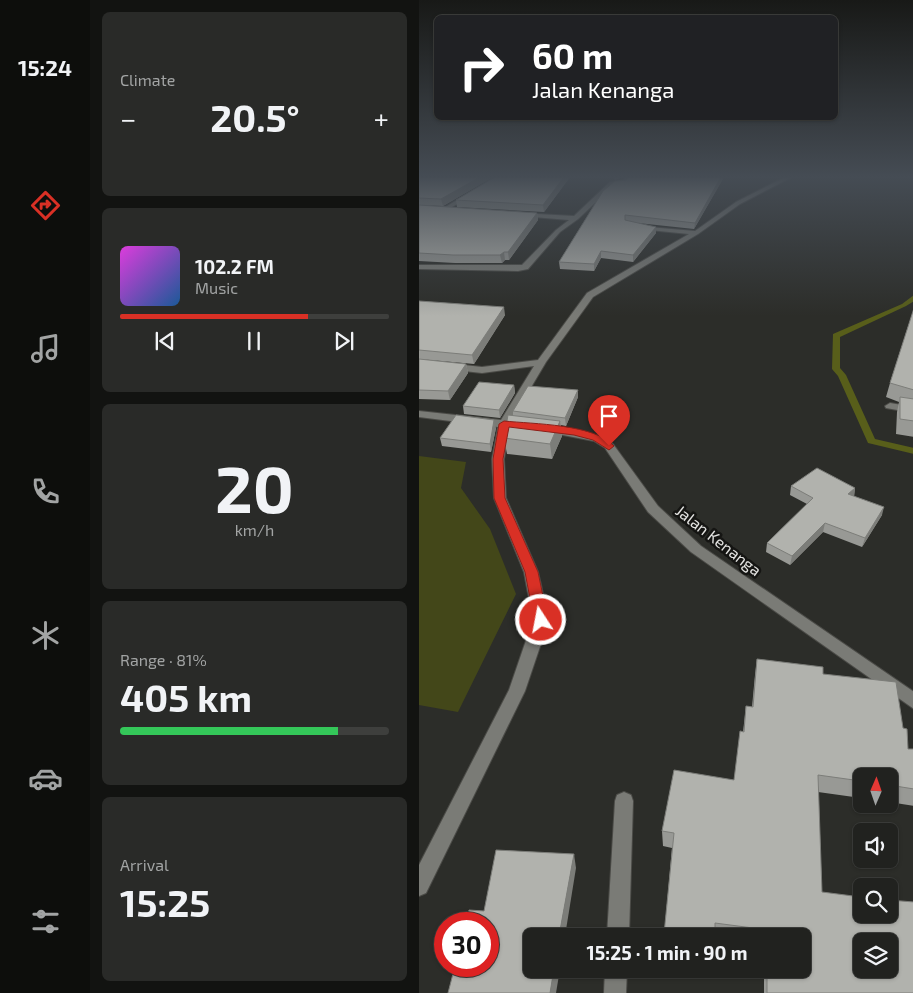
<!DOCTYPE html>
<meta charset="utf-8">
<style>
:root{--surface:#21221f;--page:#292a28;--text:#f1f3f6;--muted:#a2a4a4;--line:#3e3f3d;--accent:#d93025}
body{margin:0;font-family:"Exo 2",sans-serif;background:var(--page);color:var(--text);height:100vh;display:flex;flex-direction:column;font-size:19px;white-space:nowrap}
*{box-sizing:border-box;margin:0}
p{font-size:16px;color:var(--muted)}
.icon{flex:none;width:28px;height:28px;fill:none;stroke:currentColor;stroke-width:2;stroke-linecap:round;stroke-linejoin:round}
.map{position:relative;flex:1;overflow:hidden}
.drawer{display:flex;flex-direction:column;gap:12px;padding:12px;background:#121311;width:329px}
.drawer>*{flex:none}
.hud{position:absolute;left:15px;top:15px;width:404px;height:105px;border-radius:8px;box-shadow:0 1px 4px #0004,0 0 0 1px var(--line);background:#202124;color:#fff;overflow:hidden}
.needle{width:32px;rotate:2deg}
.controls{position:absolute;left:434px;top:768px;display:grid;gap:10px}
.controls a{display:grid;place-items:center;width:45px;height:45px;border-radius:8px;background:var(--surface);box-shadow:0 1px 4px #0004,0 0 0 1px var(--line);font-size:25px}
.speed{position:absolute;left:15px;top:912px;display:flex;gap:10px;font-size:25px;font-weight:700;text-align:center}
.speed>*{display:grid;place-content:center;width:65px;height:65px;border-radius:50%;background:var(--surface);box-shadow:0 1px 4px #0004,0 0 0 1px var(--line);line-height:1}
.speed .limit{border:8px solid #d22;background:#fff;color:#111}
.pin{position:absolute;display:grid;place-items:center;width:42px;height:42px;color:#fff;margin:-51px -21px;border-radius:50% 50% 50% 0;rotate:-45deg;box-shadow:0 0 5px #0007}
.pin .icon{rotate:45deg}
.me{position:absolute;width:55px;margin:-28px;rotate:349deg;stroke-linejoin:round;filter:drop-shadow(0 0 4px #0008)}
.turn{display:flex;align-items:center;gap:18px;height:105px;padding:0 15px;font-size:22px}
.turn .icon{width:65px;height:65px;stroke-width:2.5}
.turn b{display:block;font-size:35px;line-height:42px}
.big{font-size:38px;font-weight:700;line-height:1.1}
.drawer .tile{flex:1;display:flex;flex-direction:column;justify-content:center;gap:8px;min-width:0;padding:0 18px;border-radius:8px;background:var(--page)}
.drawer .dial{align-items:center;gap:0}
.dial b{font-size:65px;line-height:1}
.song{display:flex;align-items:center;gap:15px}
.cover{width:60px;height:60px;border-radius:8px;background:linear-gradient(135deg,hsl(300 70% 55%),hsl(210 70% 35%))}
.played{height:5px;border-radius:2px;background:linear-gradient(90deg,var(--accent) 70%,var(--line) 70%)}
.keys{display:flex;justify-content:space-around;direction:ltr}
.heat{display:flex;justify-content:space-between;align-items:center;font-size:28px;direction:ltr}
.charge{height:8px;border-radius:4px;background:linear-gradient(90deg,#34c759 81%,var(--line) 0)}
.trip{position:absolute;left:104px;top:928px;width:288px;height:50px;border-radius:8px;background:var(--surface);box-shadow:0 1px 4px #0004,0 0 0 1px var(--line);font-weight:700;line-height:50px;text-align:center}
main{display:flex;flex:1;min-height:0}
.dock{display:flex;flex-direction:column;width:90px;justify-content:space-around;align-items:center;background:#0d0e0c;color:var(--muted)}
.dock .icon{width:35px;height:35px}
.dock .current{color:var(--accent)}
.dock b{font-size:22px;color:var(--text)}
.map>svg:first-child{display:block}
</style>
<main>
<nav class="dock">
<b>15:24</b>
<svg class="icon current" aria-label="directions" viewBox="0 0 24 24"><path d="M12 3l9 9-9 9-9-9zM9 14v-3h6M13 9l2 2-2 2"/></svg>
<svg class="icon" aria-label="music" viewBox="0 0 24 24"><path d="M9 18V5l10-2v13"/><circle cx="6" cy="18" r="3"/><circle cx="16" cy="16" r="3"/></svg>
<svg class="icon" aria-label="phone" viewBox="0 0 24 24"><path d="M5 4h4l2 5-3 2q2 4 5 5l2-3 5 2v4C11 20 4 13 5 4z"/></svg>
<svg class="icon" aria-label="climate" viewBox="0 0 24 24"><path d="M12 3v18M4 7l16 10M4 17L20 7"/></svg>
<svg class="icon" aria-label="car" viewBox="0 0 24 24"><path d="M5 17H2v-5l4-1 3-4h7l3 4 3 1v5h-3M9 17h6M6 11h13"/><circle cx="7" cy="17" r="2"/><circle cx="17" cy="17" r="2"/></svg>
<svg class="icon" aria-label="filters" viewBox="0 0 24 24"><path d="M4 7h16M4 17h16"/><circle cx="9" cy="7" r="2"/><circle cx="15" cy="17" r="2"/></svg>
</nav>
<section class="drawer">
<div class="tile"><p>Climate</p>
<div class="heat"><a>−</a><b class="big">20.5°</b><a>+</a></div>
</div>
<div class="tile">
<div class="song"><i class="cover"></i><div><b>102.2 FM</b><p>Music</p></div></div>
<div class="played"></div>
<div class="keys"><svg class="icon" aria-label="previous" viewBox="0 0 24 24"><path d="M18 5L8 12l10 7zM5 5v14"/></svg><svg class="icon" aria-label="pause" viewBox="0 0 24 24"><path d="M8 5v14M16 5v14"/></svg><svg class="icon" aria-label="next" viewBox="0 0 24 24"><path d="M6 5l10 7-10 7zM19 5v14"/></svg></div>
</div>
<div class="tile dial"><b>20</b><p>km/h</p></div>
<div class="tile"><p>Range · 81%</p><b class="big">405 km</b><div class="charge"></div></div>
<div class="tile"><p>Arrival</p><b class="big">15:25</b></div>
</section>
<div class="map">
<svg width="495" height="993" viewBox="0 0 495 993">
<rect width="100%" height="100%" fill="#2c2d29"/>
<polygon fill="#434719" points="0,456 47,462 42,488 71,529 97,594 39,712 0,705"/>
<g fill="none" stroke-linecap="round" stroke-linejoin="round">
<polygon fill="#585e1a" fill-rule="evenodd" points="495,295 495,301 487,306 421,337 421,368 427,375 456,439 495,448 495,454 449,443 419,376 413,369 414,334 483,304"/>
<g stroke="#4b4b47" stroke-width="2">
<g id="minor">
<polygon points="77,177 84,177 28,210 23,209"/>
<polygon points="208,177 214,177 206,184 195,185 159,219 141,232 109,269 99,271 0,269 0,265 103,265 137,230 150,220 102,216 100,215 100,213 155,216 191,182 202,181"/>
<polygon points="366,177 373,177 321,204 279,234 174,297 127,362 92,421 107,424 109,426 103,429 90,428 85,459 87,498 119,572 130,620 106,691 7,893 0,896 0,865 90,690 114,620 105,572 75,498 73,459 79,427 0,417 0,411 82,420 115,366 63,373 0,366 0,360 63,367 119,360 168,293 270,234 220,229 218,228 218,226 276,231 317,202"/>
<polygon points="471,403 495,407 495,413 467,408 466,406"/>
<polygon points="127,426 182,436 194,444 239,506 282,546 495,692 495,709 272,552 229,512 186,448 175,441 123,431 121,429 123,427"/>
<polygon points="205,792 212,795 214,801 210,936 188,936 196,801 198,795"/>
<polygon points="186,969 208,969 207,993 185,993"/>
</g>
</g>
<use href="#minor" fill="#7a7b76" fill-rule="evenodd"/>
</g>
<g fill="#989995">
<polygon points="0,177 74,177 24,206 0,205"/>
<polygon points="151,177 125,212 38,207 37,200"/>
<polygon points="305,177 275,229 219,223 237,233 214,262 182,258 175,271 141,269 140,262 184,191"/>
<polygon points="0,205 118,213 119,220 90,260 86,260 83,263 36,263 0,261"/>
<polygon points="0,301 86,315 55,364 0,359"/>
<polygon points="495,308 495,437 477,434 478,412 480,402 467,397 471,383"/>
<polygon points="0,359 47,364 49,373 31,400 0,399"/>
<polygon points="95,385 96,393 81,418 45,414 44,406"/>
<polygon points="159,397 147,426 142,425 143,436 133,459 88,454 85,438 94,416 94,411"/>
<polygon points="77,428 72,452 23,446 21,438"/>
<polygon points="372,486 436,488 435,496 463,515 443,547 404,532 371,565 347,552 348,543 388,504 371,495"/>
<polygon points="338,659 404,674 484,728 489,749 495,749 495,806 470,802 470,776 442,776 442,798 399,792 403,892 495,993 345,993 345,969 382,969 382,936 245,936 253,848 244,846 243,831 315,780 324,732 327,706 333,707 336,675"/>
</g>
<g fill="#7c7d79">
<polygon points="61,177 74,177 24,206 22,199"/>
<polygon points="145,177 151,177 125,212 124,205"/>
<polygon points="195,177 204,177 196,180"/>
<polygon points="302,177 305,177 275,229 276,223"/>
<polygon points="118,213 119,220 90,260 89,252"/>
<polygon points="237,227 237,233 214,262 214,255"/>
<polygon points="182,251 182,258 175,271 175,264"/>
<polygon points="85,252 86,260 83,263 81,255"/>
<polygon points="85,307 86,315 55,364 53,355"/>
<polygon points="47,364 49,373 31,400 29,391"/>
<polygon points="95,385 96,393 81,418 80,410"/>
<polygon points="159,390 159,397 147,426 146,418"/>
<polygon points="75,420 77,428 72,452 71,444"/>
<polygon points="141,421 143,436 133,459 131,444"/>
<polygon points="436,488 435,497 429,494"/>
<polygon points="465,507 463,515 443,547 446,538"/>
<polygon points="406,523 404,532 371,565 373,556"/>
<polygon points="155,854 157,868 146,936 140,936"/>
<polygon points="135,969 141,969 137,993 131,993"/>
</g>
<g fill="#b1b2ad" stroke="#7c7d79" fill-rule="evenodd">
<polygon points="0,177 61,177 22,199 0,198"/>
<polygon points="76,177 145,177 124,205 37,200"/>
<polygon points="210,177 302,177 276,223 206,215 206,220 237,227 214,255 182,251 175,264 140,262 184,191 196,181 207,180"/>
<polygon points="0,205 118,213 89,252 85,252 81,255 34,255 0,253"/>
<polygon points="0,301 85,307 53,355 0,350"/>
<polygon points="495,308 495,390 471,383"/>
<polygon points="0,359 47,364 29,391 0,390"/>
<polygon points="60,382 95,385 80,410 44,406"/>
<polygon points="109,386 159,390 146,418 94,411"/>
<polygon points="481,397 495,399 495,421 481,419"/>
<polygon points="37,415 75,420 71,444 21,438"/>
<polygon points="89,415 141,421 131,444 85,438"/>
<polygon points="398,468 436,488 429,494 465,507 446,538 406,523 373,556 348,543 394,498 372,486"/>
<path d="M338,659l66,8v7l73,8 7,46 4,1 1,20h6v40l-25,-4v-9h-28v5l-43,-6 4,117 39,5v17h28v-14l25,2v91h-147v-24h34v-33h-34l1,-6 -53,-7v13h-35l-16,-2 10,-101 -12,-2 12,-61 60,10 6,-49 4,1 2,-26 7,1zM442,941h28v28h-28z"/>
<polygon points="77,850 155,854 140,936 112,936 112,969 135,969 131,993 29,993 36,966 69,966 69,924 47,924 50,910 65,911"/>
</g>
<linearGradient id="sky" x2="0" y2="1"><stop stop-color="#181917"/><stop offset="0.56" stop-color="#454c54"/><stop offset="1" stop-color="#454c54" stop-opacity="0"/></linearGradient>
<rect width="495" height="316" fill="url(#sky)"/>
<path fill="#d93025" stroke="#8d1f18" d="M85,421c29,3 91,3 110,25l-5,4 -16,-10 -19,-5 -65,-8 -6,32 2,39 33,74 10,48 -7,5 -7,-5 -9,-48 -31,-74 -1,-39 6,-35z"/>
<g text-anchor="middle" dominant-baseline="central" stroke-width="5" stroke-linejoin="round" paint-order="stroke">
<g font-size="16" fill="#e3e3e1" stroke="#151513">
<text transform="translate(300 540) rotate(38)">Jalan Kenanga</text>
</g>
</g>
</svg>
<div class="controls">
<a><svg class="needle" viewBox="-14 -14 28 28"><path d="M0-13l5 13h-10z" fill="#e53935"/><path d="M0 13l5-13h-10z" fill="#a2a4a4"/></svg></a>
<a><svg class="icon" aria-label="sound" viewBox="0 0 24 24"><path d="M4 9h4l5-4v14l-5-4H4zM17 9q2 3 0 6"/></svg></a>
<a><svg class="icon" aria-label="search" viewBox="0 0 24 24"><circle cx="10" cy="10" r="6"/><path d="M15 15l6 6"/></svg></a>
<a><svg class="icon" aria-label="layers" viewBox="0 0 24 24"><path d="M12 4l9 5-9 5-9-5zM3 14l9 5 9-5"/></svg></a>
</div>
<div class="speed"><div class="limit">30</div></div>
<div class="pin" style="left:190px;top:446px;background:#d93025"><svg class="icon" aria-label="arrive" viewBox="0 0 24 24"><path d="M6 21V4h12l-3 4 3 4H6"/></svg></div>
<svg class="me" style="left:122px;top:620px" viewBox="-20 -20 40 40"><circle r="17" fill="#d93025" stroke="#fff" stroke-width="3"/><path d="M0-11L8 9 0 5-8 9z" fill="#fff"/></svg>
<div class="trip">15:25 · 1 min · 90 m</div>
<div class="hud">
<div class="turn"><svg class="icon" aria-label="right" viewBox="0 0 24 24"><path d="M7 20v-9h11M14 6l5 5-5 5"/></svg><div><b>60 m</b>Jalan Kenanga</div></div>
</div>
</div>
</main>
